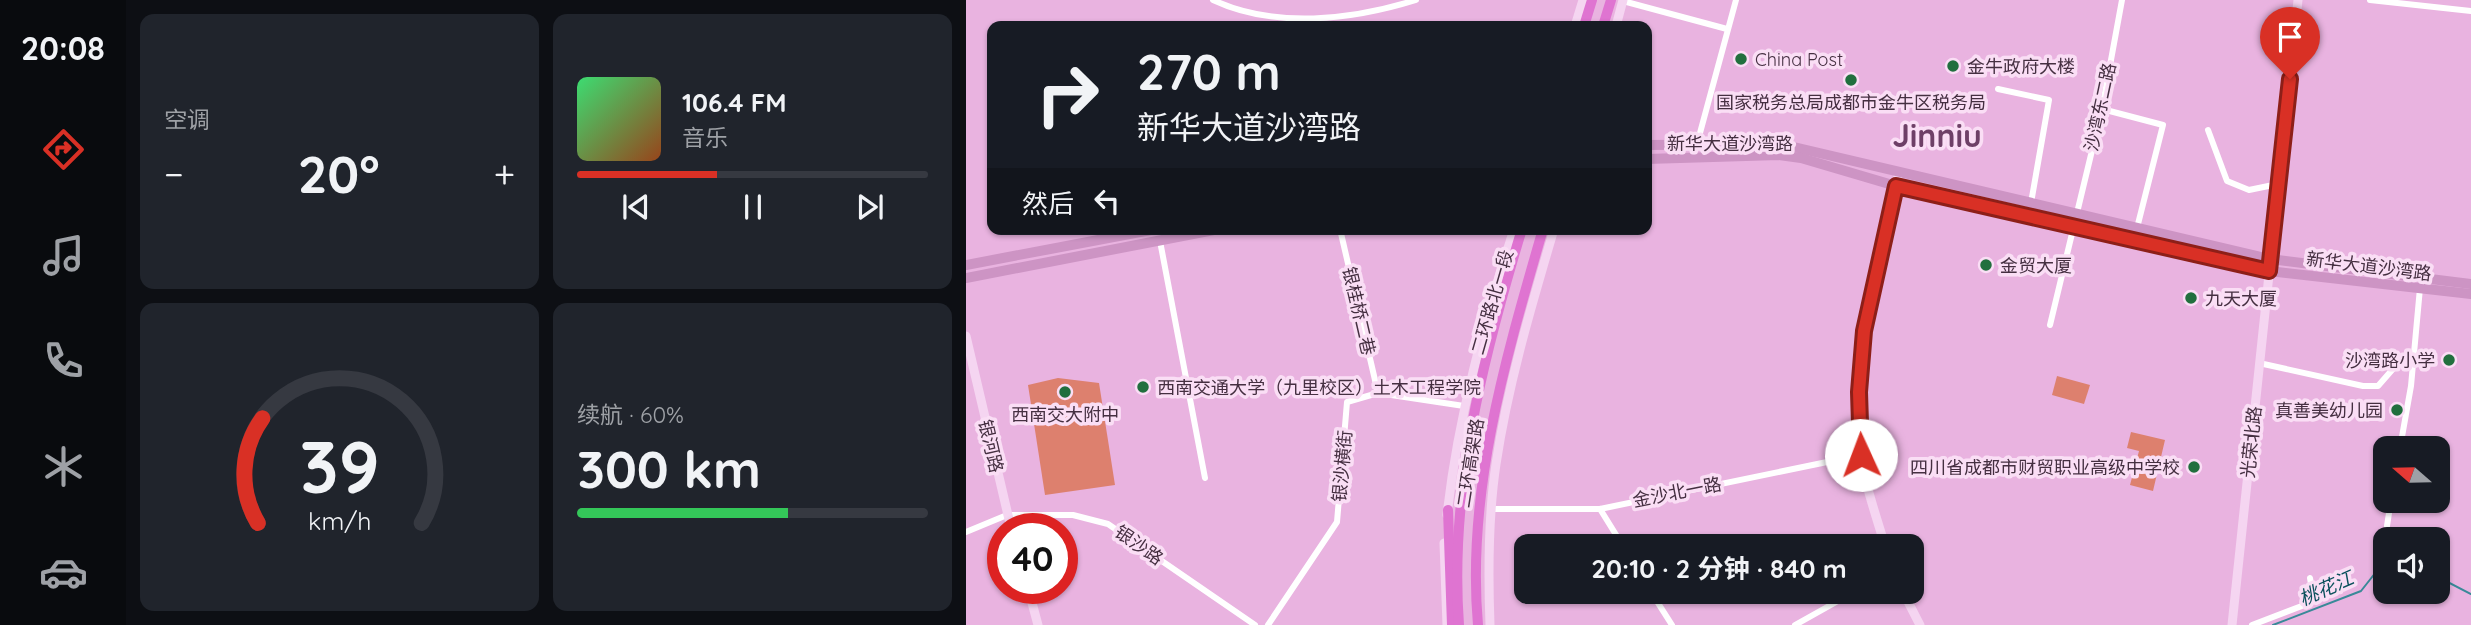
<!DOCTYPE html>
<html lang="zh">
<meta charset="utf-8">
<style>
:root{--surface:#171b24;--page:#20242c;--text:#f1f3f6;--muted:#9ea1a6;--line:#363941;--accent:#d93025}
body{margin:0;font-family:Quicksand,"Noto Sans SC",sans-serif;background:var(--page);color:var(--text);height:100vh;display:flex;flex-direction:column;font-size:26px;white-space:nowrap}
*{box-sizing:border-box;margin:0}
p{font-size:23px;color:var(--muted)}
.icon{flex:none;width:38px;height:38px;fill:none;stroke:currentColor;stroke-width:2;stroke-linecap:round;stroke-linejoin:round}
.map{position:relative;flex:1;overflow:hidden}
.panel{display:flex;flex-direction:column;gap:14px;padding:14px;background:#0d0f14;width:840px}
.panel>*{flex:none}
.top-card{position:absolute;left:21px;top:21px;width:665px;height:214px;border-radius:14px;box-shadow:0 2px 5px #0004;background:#171b24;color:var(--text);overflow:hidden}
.needle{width:46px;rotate:290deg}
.buttons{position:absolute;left:1407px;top:436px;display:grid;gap:14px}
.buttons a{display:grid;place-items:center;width:77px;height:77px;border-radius:14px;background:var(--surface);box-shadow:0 2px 5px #0004;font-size:35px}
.speed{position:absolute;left:21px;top:513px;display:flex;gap:14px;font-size:35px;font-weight:700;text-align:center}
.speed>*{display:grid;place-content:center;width:91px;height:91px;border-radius:50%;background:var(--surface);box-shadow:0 2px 5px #0004;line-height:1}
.speed .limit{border:10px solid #d22;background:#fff;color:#111}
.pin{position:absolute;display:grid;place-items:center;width:60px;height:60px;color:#fff;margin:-72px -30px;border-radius:50% 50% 50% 0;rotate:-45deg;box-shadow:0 0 7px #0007}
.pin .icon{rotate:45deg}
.me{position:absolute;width:77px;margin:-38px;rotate:358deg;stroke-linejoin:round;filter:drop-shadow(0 0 5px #0008)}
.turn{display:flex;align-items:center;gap:24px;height:147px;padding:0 35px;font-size:32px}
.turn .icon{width:91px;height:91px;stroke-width:2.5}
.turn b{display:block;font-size:49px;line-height:60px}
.then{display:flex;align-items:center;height:66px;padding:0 35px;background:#0003;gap:14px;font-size:26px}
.big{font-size:52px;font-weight:700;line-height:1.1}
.panel .widget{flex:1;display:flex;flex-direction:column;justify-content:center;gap:10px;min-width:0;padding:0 24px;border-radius:14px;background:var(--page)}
.panel .dial{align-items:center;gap:0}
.dial svg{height:182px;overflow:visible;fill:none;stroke:var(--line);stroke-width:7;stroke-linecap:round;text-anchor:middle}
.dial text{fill:var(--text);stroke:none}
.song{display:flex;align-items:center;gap:21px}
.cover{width:84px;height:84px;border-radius:10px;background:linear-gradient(135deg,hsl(140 70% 55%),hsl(20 70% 35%))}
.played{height:7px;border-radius:4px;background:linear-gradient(90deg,var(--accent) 40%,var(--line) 40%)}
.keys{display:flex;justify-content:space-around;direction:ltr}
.heat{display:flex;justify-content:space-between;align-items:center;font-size:38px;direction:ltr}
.charge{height:10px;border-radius:5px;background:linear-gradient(90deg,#34c759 60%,var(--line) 0)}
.panel .tiles{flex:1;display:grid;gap:14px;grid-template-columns:repeat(2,1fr)}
.trip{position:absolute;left:548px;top:534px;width:410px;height:70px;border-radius:14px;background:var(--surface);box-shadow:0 2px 5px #0004;font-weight:700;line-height:70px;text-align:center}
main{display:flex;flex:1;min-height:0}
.dock{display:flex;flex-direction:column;width:126px;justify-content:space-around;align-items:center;background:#090b0e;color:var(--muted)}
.dock .icon{width:49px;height:49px}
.dock .current{color:var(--accent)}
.dock b{font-size:32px;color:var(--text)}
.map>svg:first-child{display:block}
</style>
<main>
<nav class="dock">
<b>20:08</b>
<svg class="icon current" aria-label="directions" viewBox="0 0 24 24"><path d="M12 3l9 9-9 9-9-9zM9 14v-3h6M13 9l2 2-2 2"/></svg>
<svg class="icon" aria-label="music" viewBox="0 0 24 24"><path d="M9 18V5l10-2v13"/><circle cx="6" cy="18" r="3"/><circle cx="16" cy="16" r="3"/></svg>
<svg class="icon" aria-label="phone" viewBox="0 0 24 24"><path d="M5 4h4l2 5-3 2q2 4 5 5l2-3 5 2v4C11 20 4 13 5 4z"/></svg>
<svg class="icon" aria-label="climate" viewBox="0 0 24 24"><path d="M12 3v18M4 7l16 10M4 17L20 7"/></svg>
<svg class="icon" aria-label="car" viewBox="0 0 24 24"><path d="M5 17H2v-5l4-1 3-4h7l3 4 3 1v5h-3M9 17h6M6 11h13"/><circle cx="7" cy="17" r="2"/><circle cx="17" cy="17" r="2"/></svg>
</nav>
<section class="panel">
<div class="tiles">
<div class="widget"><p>空调</p>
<div class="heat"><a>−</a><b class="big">20°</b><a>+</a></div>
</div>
<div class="widget">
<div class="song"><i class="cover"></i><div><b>106.4 FM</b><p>音乐</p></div></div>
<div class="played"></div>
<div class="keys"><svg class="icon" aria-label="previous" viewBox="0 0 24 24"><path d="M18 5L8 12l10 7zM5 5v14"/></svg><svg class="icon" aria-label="pause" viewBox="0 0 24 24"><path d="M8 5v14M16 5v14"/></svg><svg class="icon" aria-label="next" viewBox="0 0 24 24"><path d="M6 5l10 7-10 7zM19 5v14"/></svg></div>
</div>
<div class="widget dial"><svg viewBox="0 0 100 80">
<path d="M14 69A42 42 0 1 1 86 69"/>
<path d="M14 69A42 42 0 0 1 16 23" stroke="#d93025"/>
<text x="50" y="56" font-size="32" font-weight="700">39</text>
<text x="50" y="72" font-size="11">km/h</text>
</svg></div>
<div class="widget"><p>续航 · 60%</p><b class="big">300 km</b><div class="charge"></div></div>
</div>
</section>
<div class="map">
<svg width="1505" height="625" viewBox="0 0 1505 625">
<rect width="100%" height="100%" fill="#e9b3e0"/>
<g fill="#dd806e">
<polygon points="1091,376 1124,385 1118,404 1086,395"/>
<polygon points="92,378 133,383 149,485 79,495 62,385"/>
<polygon points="1165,432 1199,440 1187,491 1164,485 1173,451 1161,448"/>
</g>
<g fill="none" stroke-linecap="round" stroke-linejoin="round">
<g stroke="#398998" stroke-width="2">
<polyline points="1472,577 1505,594"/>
<polyline points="1307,625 1395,591 1410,572 1419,568"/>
</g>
<g stroke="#fff" stroke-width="6">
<path d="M247,0c62,29 139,20 203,0"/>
<polyline points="1404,0 1505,11"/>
<polyline points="657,1 761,29"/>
<polyline points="1032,89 1083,100 1065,203"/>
<polyline points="1136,109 1197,125 1171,228"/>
<polyline points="1242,130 1261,181 1283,190 1312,184"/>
<polyline points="731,144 770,0"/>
<polyline points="374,229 412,393"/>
<polyline points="194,241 239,478"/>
<polyline points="1084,325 1136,109 1156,0"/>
<polyline points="1293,363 1397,386 1412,386 1426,370 1448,352"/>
<polyline points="1434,448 1445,386 1454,288"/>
<polyline points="525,509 634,509 895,455"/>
<polyline points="634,509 657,546"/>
<polyline points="1421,526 1425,500"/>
<polyline points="0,532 41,515 107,515 142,524 289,625"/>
<polyline points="685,592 706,625"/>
<polyline points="302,625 371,522 381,402 412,393 498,406"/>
<polyline points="829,625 888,592"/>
<polyline points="1286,625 1341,604 1346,590 1344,578"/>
</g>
<g stroke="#f5d5f1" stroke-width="9">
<polyline points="609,26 617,0"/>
<polyline points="650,26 657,0"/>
<polyline points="0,336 45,528"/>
<path d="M481,515c11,-98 37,-192 67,-286"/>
<polyline points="478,543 481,625"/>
<path d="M919,546c-8,-28 -22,-66 -24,-94 -8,-98 16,-186 38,-280"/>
<polyline points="62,588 72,625"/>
<polyline points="937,592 954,625"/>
<path d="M524,625c-2,-53 -2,-108 6,-161 12,-80 35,-157 58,-235"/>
<polyline points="1266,625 1332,0"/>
</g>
<g stroke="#cd94c4" stroke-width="10">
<polyline points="681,145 815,144 1304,259 1505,284"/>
<polyline points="681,159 813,155 835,158 930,186 1303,271 1505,294"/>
<polyline points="0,265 190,229"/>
<polyline points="0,278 253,229"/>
</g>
<g stroke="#df74d1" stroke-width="10">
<polyline points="618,26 626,0"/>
<polyline points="637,26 645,0"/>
<polyline points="482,510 486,625"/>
<path d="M493,625c-10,-135 24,-268 63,-396"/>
<path d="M512,625c-12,-134 28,-268 65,-396"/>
</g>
</g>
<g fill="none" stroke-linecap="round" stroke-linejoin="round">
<g stroke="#8d1f18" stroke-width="18">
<polyline id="route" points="895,455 893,392 898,331 930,186 1303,271 1324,79"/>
</g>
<use href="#route" stroke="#d93025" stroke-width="12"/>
</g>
<g fill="#216f3e" stroke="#fadef5" stroke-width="2.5">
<circle cx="775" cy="59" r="7"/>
<circle cx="987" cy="66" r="7"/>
<circle cx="885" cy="80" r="7"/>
<circle cx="1020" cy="265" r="7"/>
<circle cx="1225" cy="298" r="7"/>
<circle cx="1483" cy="360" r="7"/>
<circle cx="177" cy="387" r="7"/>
<circle cx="99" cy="392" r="7"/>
<circle cx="1431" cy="410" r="7"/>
<circle cx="1228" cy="467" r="7"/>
</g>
<g text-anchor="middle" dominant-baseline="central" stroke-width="7" stroke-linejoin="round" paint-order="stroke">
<g font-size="18" fill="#452f41" stroke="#fadef5" text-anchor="start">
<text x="789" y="59">China Post</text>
<text x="1001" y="66">金牛政府大楼</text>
<text x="885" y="102" text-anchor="middle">国家税务总局成都市金牛区税务局</text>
<text x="1034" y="265">金贸大厦</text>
<text x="1239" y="298">九天大厦</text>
<text x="1469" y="360" text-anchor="end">沙湾路小学</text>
<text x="191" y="387">西南交通大学（九里校区）土木工程学院</text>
<text x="1417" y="410" text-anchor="end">真善美幼儿园</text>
<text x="99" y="414" text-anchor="middle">西南交大附中</text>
<text x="1214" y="467" text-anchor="end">四川省成都市财贸职业高级中学校</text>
</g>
<g font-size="18" fill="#452f41" stroke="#fadef5">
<text transform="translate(1134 107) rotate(-78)">沙湾东二路</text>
<text x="764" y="143">新华大道沙湾路</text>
<text transform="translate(1403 266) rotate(7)">新华大道沙湾路</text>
<text transform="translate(526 302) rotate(-74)">二环路北一段</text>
<text transform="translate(393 311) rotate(77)">银桂桥二巷</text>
<text transform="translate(1285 442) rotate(-84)">光荣北路</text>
<text transform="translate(25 446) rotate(77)">银河路</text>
<text transform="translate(504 463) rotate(-81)">二环高架路</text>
<text transform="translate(376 466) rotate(-85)">银沙横街</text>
<text transform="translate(711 492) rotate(-11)">金沙北一路</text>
<text transform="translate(173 545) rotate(35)">银沙路</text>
</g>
<g font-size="19" font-style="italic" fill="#0a505b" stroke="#fadef5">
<text transform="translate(1360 588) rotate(-24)">桃花江</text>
</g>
<g font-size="32" font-weight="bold" fill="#6e4067" stroke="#fadef5">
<text x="971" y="135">Jinniu</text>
</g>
</g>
</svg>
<div class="buttons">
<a><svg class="needle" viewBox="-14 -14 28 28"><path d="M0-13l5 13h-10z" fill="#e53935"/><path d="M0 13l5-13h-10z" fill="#9ea1a6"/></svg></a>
<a><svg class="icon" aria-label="sound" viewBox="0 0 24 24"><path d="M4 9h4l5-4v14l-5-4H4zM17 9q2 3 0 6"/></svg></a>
</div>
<div class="speed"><div class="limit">40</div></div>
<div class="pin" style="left:1324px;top:79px;background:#d93025"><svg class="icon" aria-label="arrive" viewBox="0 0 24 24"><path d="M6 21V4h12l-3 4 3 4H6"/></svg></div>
<svg class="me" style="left:895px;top:455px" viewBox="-20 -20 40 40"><circle r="19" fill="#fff"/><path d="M0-13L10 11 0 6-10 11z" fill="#d93025"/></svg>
<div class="trip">20:10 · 2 分钟 · 840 m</div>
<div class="top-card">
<div class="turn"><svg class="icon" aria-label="right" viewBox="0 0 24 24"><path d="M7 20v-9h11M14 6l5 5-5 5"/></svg><div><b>270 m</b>新华大道沙湾路</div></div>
<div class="then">然后<svg class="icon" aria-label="left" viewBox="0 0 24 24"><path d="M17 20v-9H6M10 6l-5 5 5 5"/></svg></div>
</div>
</div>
</main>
